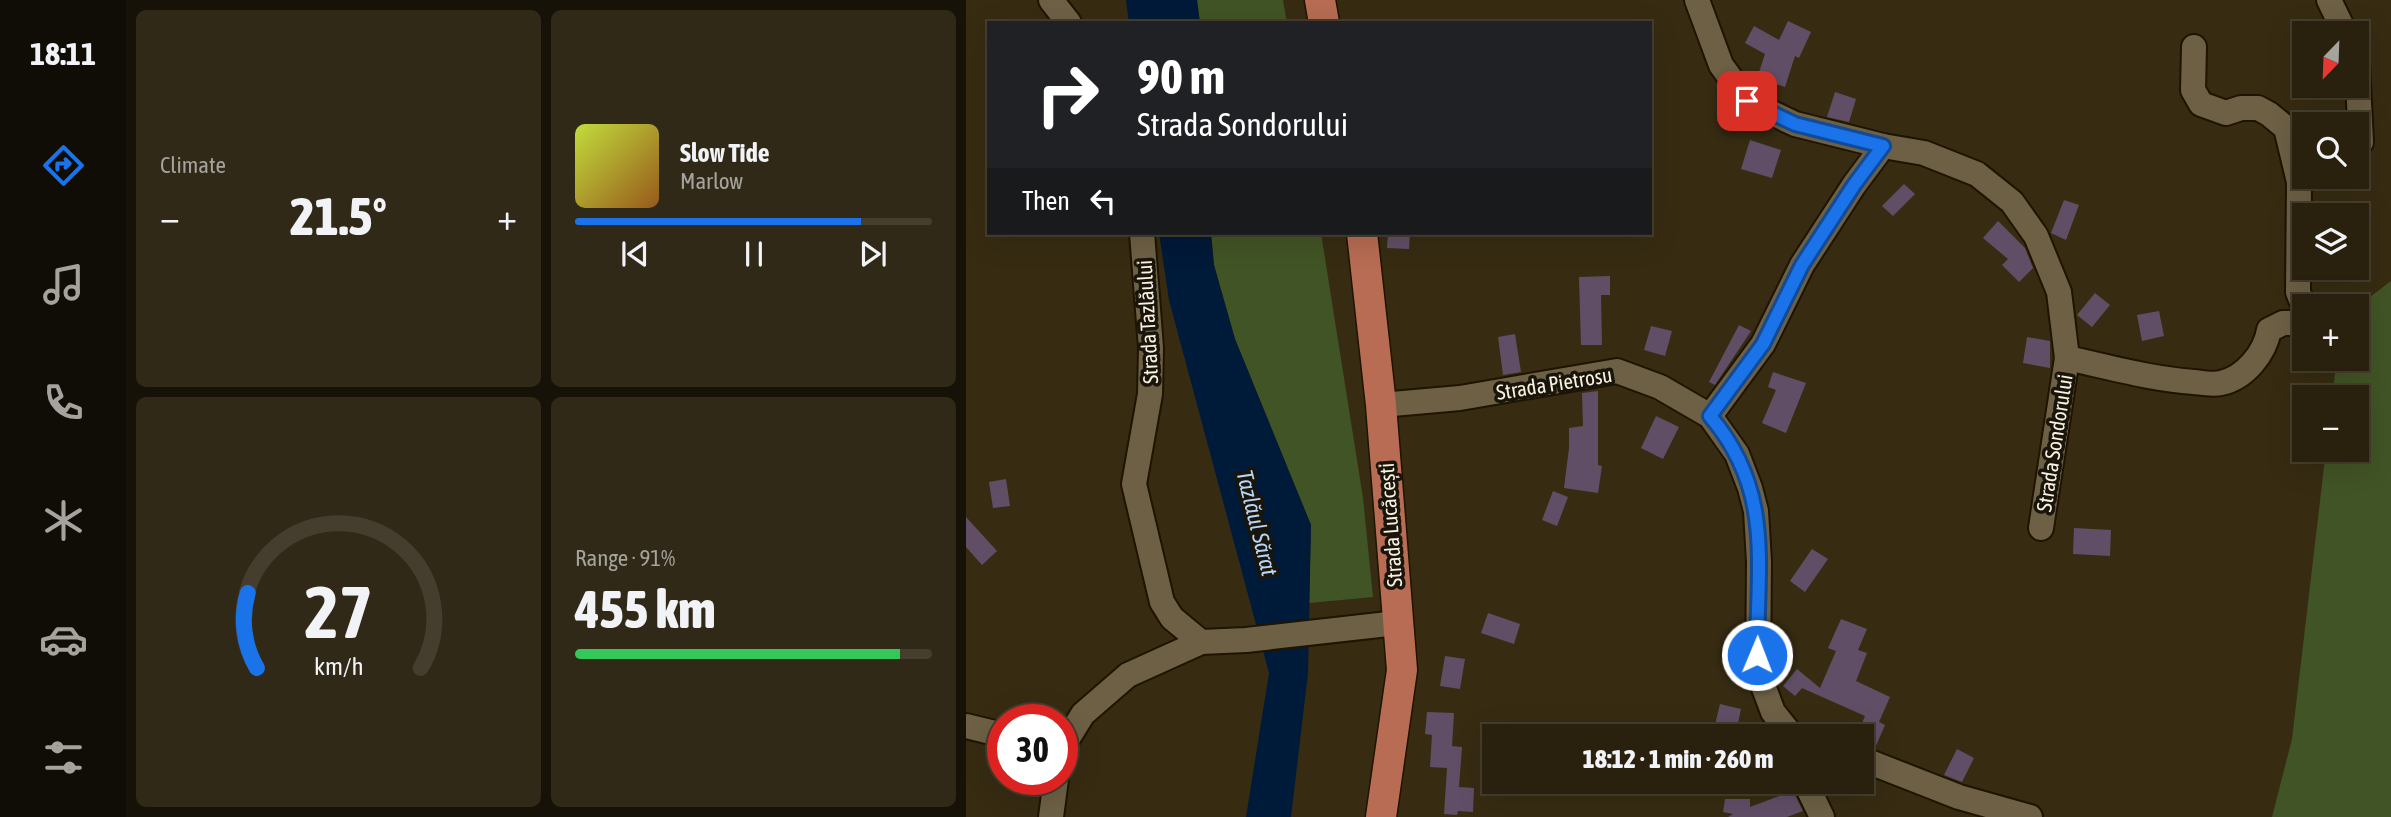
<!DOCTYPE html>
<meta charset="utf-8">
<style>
:root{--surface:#29210e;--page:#312917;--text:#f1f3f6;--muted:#a5a39e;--line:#453e2e;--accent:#1a73e8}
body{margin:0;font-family:"Asap Condensed",sans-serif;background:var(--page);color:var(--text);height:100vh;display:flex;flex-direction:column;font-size:26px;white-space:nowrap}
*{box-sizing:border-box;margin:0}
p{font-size:23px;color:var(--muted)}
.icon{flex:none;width:38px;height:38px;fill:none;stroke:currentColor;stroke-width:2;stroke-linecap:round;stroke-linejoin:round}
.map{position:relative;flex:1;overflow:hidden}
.sheet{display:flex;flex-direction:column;gap:10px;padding:10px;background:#171208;width:840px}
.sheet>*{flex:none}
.hud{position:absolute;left:21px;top:21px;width:665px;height:214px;border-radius:0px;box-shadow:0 7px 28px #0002,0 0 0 2px var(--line);background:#202124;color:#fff;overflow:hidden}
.needle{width:46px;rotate:203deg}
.tools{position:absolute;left:1326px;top:21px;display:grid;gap:14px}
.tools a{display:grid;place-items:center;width:77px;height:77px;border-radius:0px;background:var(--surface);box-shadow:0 7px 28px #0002,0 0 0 2px var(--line);font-size:35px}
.speed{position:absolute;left:21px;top:704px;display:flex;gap:14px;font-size:35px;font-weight:700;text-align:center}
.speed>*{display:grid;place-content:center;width:91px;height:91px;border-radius:50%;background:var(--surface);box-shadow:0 7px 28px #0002,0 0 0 2px var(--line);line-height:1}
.speed .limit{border:10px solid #d22;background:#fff;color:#111}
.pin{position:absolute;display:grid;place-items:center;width:60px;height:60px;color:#fff;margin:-30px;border-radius:14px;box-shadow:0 4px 10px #0006}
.me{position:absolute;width:77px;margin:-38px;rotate:1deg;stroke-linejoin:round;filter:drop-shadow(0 0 5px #0008)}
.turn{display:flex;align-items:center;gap:24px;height:147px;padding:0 35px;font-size:32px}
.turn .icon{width:91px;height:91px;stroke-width:2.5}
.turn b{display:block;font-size:49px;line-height:60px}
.then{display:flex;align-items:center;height:66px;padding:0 35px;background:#0003;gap:14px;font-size:26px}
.big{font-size:52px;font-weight:800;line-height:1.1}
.sheet .card{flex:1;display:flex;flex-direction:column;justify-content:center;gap:10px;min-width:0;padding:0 24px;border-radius:10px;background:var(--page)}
.sheet .dial{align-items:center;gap:0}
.dial svg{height:182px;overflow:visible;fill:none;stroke:var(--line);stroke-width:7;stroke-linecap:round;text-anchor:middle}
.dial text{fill:var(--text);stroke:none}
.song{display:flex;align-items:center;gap:21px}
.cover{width:84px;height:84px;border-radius:10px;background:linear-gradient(135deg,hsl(70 70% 55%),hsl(30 70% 35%))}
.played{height:7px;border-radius:4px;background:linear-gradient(90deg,var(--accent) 80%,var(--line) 80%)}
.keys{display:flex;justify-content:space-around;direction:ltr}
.heat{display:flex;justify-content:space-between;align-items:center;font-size:38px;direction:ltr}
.charge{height:10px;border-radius:5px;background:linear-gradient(90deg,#34c759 91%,var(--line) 0)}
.sheet .tiles{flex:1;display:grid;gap:10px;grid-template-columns:repeat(2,1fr)}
.trip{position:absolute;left:516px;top:724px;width:392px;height:70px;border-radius:0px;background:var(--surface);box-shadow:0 7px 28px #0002,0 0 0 2px var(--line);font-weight:800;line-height:70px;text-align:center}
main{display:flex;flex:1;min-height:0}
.tabs{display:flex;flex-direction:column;width:126px;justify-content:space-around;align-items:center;background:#100d06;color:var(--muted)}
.tabs .icon{width:49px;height:49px}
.tabs .on{color:var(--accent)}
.tabs b{font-size:32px;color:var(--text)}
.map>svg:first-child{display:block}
</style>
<main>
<nav class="tabs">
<b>18:11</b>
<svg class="icon on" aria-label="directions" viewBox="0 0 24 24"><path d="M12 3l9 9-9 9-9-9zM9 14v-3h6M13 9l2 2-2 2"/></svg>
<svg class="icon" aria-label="music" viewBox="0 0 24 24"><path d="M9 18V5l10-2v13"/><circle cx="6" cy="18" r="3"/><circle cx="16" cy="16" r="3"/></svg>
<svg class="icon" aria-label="phone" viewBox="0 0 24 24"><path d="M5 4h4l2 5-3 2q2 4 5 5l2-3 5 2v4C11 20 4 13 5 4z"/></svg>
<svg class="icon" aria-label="climate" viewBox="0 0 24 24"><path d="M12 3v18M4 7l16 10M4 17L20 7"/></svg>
<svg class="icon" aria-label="car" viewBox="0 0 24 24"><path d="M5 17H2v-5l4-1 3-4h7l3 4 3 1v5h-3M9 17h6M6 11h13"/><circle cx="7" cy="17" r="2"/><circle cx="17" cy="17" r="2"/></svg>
<svg class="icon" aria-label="filters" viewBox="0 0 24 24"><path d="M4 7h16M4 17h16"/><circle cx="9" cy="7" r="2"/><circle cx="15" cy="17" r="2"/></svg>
</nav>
<section class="sheet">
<div class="tiles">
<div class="card"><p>Climate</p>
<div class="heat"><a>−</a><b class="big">21.5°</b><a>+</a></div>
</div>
<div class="card">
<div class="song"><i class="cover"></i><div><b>Slow Tide</b><p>Marlow</p></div></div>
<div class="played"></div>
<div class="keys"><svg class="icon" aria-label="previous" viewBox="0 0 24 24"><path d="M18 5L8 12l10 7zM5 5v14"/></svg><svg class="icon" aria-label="pause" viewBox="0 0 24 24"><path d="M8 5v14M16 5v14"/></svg><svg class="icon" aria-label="next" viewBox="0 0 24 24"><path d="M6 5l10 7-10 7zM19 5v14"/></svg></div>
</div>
<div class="card dial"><svg viewBox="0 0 100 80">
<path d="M14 69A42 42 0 1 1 86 69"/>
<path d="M14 69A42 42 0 0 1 10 36" stroke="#1a73e8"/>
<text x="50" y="56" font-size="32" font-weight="700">27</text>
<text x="50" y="72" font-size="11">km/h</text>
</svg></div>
<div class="card"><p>Range · 91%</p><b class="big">455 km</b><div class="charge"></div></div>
</div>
</section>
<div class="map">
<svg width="1425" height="817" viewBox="0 0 1425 817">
<rect width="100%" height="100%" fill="#372c12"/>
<g fill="#415425">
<polygon points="231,0 317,0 321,23 234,23"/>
<polygon points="245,233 355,233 397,498 407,597 343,603 345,525 269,339 248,265"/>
<polygon points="1425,281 1425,817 1306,817 1326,739 1360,450 1391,450 1391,397 1366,397 1371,359 1391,359 1391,307"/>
</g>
<g fill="#001a39">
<polygon points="160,0 231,0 234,23 163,23"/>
<polygon points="193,233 245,233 248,265 269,339 345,525 342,673 325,817 280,817 303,673 203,300"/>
</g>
<g fill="#604e66">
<polygon points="822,21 845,32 833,58 829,56 819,87 791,78 799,54 779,43 788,26 813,40"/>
<polygon points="869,92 890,99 883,122 861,117"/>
<polygon points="784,140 815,150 806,178 775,169"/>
<polygon points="938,184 949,194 927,216 916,206"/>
<polygon points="1098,200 1113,205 1100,240 1085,233"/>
<polygon points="1032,221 1059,248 1067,268 1053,282 1036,265 1042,259 1017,238"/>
<polygon points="422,233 444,233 443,249 421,248"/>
<polygon points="644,276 644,295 635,295 636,345 615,345 613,277"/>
<polygon points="1129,293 1144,305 1126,327 1111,315"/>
<polygon points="1193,311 1198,336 1176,341 1171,315"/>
<polygon points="773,325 785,331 749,385 743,382"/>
<polygon points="685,326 706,331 699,356 678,350"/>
<polygon points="549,334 555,372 537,375 532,337"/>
<polygon points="1061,337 1084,341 1084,368 1057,363"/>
<polygon points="807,372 840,383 820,433 796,423 810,390 802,387"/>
<polygon points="632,391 632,465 636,466 632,493 598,488 603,448 603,428 617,426 616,393"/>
<polygon points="690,416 713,427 697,459 675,448"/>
<polygon points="40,479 44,506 27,508 23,482"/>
<polygon points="587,491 602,497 591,526 576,520"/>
<polygon points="0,517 31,551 16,565 0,547"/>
<polygon points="1108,528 1145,530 1144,556 1107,554"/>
<polygon points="846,549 862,559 839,592 824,581"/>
<polygon points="522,613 554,624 548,644 515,633"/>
<polygon points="875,619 901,629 892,650 901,653 890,681 924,697 913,722 919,725 909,748 896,744 896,737 890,737 899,716 836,688 829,696 817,686 831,669 854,688 870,651 862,648"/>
<polygon points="479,656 499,659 494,689 474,686"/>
<polygon points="754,704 775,709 769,737 746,737"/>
<polygon points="461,712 488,713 486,746 496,747 493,787 508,788 507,812 492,811 491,815 478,814 481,768 464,767 466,735 459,734"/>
<polygon points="796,722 808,737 783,737"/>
<polygon points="991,749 1008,758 996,782 978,775"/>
<polygon points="827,791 837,811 821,817 762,817 767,814 757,812 759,799 784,799 784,807"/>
</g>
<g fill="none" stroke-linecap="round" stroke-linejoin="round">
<g stroke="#1e1400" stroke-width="28">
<g id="minor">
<polyline points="85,0 103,23"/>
<polyline points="731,0 755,65 781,101 829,124 917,146 958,153 1011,174 1046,202 1070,236 1093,292 1101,358 1075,528"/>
<polyline points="1363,0 1379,33"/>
<polyline points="1228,47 1227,90 1235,104 1260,113 1275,108 1292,108 1303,114 1320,128 1333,182 1332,292 1339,310"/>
<polyline points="1391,63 1395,142"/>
<polyline points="176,233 185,348 184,394 168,484 196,602 206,618 235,642"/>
<path d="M1101,358c42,9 84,21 127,24 8,1 19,3 27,1 24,-5 44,-30 48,-53l14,-7h12l10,-4"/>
<polyline points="415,405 494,398 651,371 694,387 744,416 771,454 784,488 790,511 793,562 792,672 807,712 827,737"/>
<polyline points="744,416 797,344 836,265 888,185 917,146"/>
<polyline points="0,726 37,735"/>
<polyline points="96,753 99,743 117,714 162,675 235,642 280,640 431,623"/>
<polyline points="896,759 993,797 1064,817"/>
<polyline points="839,782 856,817"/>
<polyline points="85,817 90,779"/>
</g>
</g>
<g stroke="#1e1400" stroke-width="33">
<g id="major">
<polyline points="354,0 358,23"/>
<polyline points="396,233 415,405 436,670 415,817"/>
</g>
</g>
<use href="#minor" stroke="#6d6045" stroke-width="24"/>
<use href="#major" stroke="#b76c53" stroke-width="30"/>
</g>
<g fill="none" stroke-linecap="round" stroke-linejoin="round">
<g stroke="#114b97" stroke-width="18">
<path id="route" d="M781,101l48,23 88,22 -29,39 -52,80 -39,79 -53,72c64,75 47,149 47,239"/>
</g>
<use href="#route" stroke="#1a73e8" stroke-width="12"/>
</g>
<g text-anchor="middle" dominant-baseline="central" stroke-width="7" stroke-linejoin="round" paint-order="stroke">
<g font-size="21" fill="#f9f2e3" stroke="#1a150a">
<text transform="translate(181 322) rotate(-93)">Strada Tazlăului</text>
<text transform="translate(588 383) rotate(-9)">Strada Pietrosu</text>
<text transform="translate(1088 443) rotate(-81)">Strada Sondorului</text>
<text transform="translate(424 525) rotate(-94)">Strada Lucăcești</text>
</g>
<g font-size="23" font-style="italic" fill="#b6d5f8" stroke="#1a150a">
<text transform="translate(291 523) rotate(76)">Tazlăul Sărat</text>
</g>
</g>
</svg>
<div class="tools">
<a><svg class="needle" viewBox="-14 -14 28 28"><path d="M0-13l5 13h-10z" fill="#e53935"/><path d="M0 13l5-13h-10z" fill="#a5a39e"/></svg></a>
<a><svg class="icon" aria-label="search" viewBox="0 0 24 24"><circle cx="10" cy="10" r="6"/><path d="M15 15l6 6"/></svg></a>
<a><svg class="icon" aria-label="layers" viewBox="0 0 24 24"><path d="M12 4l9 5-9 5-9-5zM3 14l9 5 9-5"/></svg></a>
<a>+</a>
<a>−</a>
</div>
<div class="speed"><div class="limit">30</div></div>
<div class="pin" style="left:781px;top:101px;background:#d93025"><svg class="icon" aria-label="arrive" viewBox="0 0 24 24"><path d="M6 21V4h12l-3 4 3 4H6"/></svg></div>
<svg class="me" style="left:791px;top:655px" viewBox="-20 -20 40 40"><circle r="17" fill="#1a73e8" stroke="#fff" stroke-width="3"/><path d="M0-11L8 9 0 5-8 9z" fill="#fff"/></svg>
<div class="trip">18:12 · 1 min · 260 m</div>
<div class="hud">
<div class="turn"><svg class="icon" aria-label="right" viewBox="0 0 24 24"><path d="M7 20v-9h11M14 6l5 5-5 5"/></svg><div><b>90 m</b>Strada Sondorului</div></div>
<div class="then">Then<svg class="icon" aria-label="left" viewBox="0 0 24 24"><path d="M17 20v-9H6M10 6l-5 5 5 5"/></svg></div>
</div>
</div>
</main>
